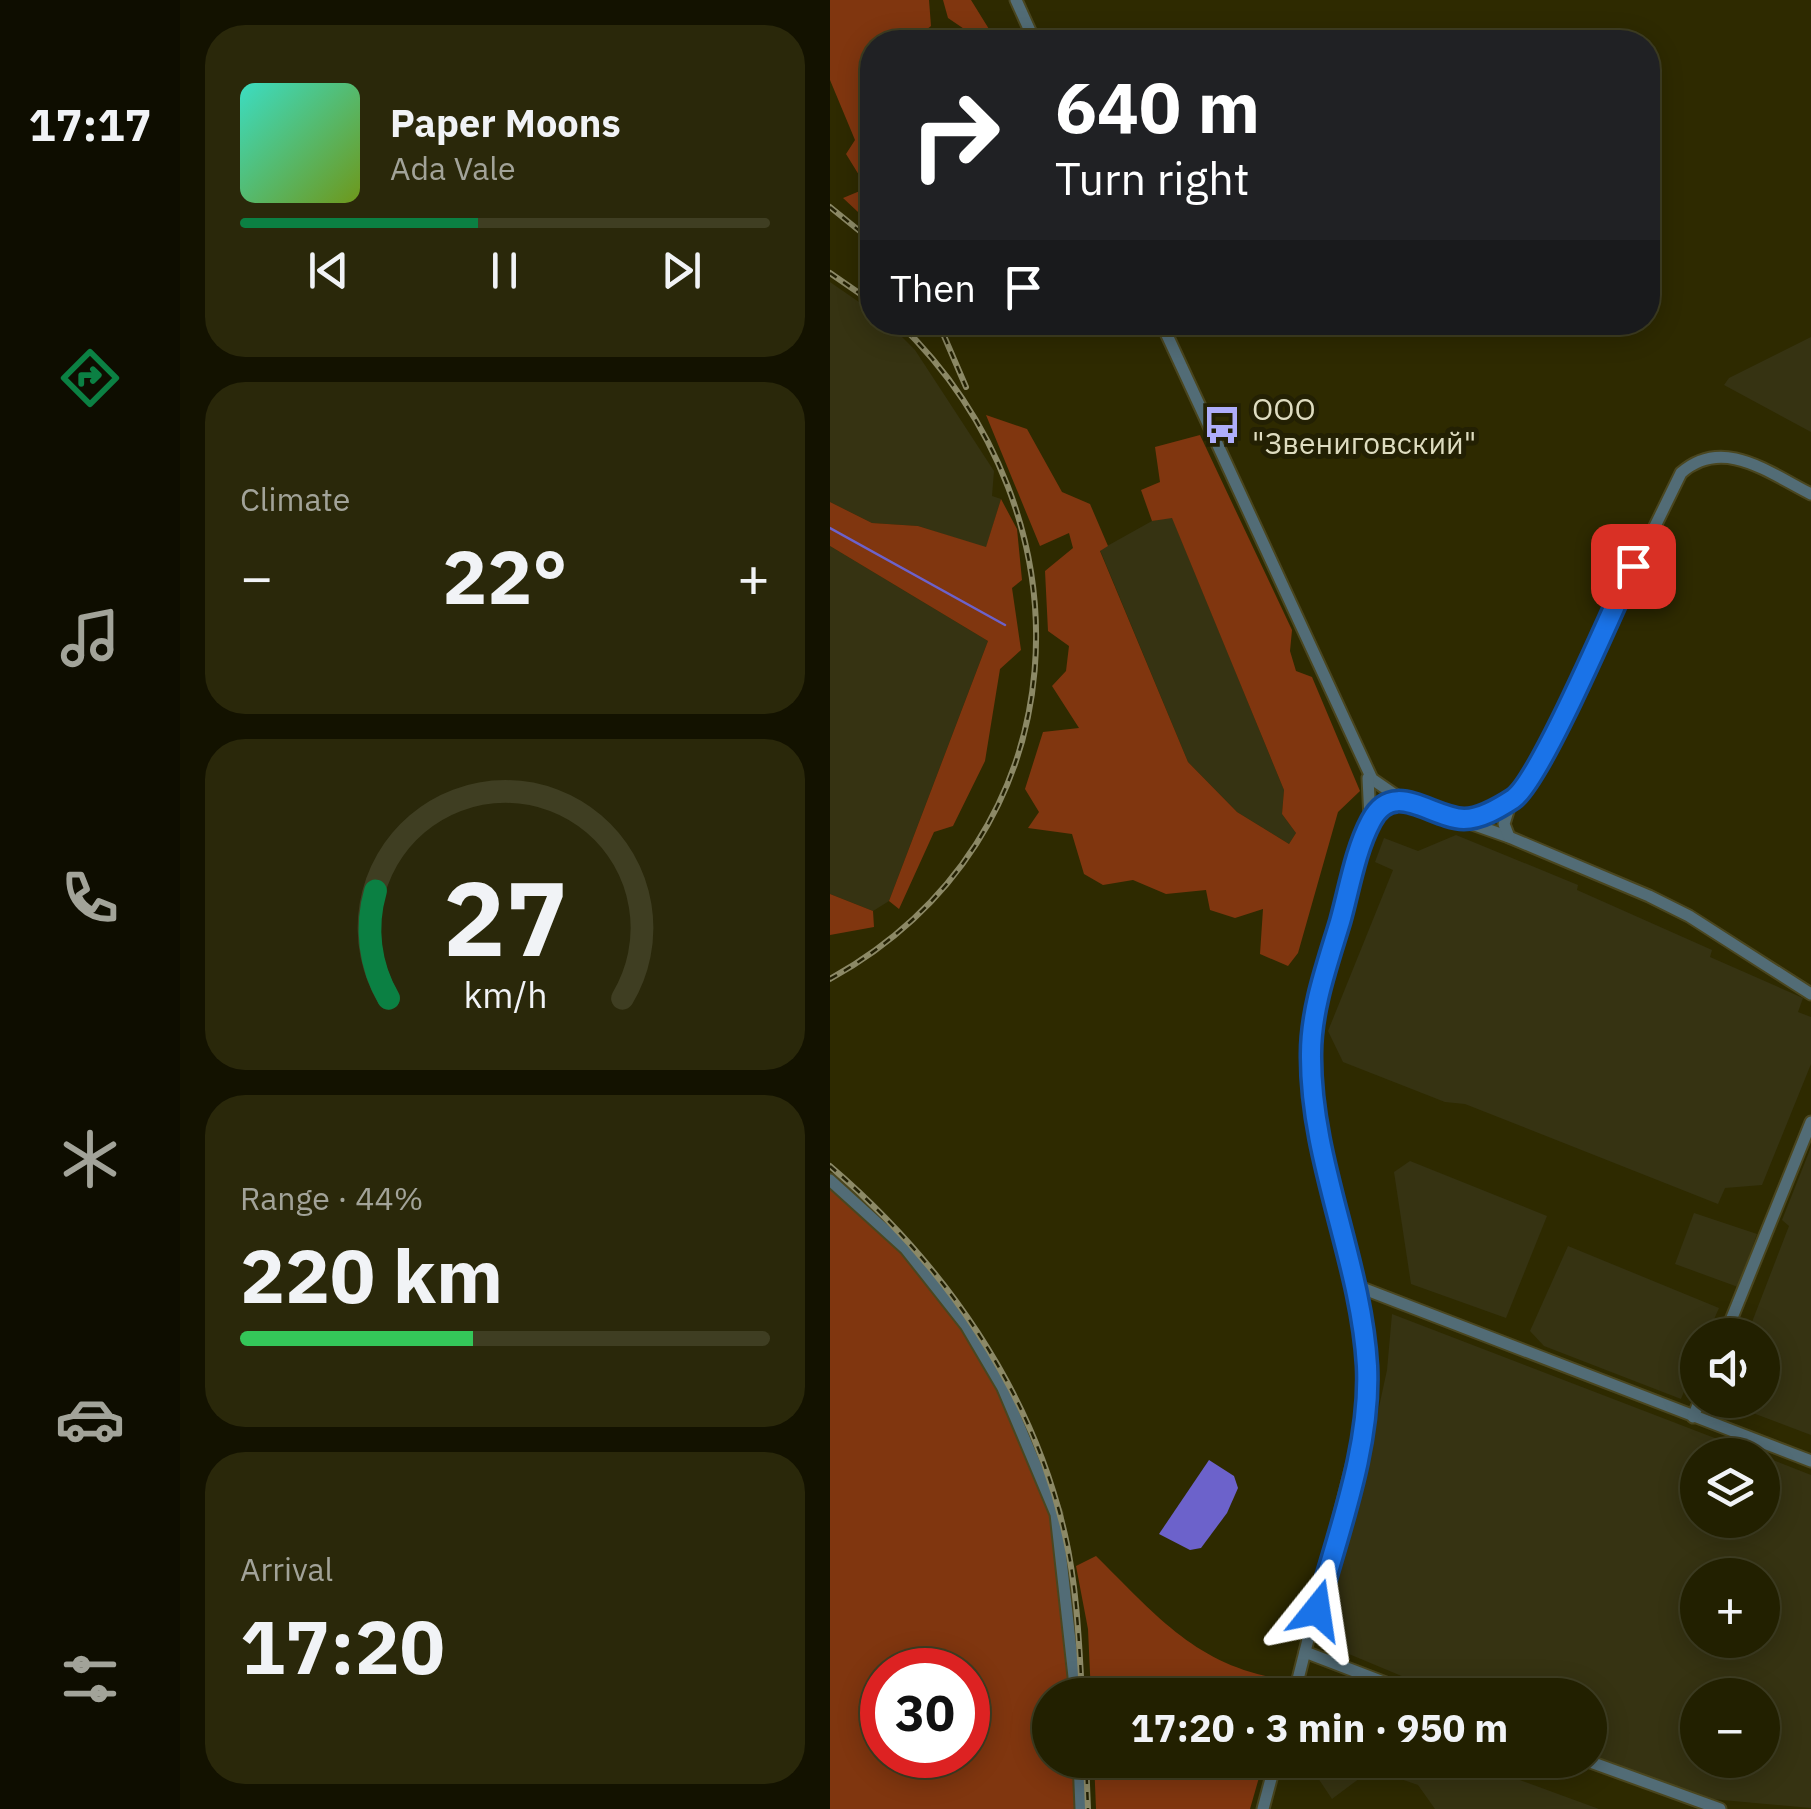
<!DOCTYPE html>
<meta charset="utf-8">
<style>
:root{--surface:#222000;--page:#2a280a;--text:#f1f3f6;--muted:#a2a399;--line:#3f3e22;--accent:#0b8043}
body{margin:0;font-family:"IBM Plex Sans",sans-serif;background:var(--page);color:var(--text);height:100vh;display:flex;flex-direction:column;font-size:38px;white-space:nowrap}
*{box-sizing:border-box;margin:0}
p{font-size:32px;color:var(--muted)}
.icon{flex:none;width:55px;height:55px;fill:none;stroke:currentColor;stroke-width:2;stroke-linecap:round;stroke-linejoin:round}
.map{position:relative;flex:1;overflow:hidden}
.drawer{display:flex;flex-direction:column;gap:25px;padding:25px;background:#131200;width:650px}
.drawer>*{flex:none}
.banner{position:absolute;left:30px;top:30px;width:800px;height:305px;border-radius:40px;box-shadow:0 5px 25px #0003,0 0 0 2px var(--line);background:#202124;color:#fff;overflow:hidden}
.fabs{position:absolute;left:850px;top:1318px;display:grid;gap:20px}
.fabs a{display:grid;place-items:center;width:100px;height:100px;border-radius:50%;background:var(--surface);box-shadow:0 5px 25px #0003,0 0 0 2px var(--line);font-size:50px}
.speed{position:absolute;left:30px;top:1648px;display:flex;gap:20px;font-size:50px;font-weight:700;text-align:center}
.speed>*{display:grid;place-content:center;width:130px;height:130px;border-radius:50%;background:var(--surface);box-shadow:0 5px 25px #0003,0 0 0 2px var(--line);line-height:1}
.speed .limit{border:15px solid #d22;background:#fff;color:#111}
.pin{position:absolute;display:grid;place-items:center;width:85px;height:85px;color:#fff;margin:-42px;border-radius:20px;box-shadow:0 5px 15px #0006}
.me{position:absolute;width:110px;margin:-55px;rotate:15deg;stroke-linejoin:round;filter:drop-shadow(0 0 8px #0008)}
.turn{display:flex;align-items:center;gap:35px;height:210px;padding:0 30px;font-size:45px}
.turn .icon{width:130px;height:130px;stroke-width:2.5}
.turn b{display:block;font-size:70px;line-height:85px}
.then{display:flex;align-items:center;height:95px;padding:0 30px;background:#0003;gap:20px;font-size:38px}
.big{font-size:75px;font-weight:700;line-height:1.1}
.drawer .card{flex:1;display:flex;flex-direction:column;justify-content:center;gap:15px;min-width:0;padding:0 35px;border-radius:40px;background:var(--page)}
.drawer .dial{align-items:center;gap:0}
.dial svg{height:260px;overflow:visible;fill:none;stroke:var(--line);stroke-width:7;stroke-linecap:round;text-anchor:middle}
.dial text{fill:var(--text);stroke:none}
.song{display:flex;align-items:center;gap:30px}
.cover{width:120px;height:120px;border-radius:15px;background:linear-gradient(135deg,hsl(170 70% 55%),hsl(80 70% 35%))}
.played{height:10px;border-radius:5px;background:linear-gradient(90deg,var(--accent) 45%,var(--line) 45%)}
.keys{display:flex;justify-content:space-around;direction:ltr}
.heat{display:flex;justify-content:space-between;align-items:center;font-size:55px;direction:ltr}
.charge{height:15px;border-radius:8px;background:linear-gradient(90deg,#34c759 44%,var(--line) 0)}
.trip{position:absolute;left:202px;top:1678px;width:575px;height:100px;border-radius:50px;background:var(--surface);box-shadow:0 5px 25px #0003,0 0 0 2px var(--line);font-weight:700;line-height:100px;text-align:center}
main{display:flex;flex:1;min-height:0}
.dock{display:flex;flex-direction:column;width:180px;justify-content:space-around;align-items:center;background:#0e0d00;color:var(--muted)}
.dock .icon{width:70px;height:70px}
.dock .current{color:var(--accent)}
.dock b{font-size:45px;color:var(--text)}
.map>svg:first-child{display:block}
</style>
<main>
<nav class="dock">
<b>17:17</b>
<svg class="icon current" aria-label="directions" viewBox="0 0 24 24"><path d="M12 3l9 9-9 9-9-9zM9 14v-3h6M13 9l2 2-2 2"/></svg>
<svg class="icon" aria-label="music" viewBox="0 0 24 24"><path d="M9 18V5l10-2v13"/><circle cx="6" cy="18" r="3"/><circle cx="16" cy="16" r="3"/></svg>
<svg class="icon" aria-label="phone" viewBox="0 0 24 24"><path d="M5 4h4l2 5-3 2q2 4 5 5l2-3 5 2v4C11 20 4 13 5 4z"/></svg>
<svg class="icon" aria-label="climate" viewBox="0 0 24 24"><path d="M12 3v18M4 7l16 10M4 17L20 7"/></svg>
<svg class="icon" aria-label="car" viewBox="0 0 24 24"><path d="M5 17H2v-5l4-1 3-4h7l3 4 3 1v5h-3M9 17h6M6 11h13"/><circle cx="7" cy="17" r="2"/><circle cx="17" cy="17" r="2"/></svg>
<svg class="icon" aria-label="filters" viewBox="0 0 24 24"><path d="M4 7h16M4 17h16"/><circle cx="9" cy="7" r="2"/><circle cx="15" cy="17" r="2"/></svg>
</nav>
<section class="drawer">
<div class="card">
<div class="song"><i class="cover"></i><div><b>Paper Moons</b><p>Ada Vale</p></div></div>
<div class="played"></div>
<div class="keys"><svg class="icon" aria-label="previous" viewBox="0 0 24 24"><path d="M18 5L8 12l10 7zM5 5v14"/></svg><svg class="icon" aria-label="pause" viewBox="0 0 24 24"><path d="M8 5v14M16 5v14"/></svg><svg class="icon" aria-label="next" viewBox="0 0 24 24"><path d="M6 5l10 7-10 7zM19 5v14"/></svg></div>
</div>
<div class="card"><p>Climate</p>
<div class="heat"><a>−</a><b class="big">22°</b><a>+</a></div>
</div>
<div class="card dial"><svg viewBox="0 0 100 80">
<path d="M14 69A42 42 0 1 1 86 69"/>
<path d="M14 69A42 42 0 0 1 10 36" stroke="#0b8043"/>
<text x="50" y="56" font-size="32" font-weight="700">27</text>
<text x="50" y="72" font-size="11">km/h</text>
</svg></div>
<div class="card"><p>Range · 44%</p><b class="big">220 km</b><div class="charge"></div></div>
<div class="card"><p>Arrival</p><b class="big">17:20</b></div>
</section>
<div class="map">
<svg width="981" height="1809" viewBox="0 0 981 1809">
<rect width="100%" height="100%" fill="#2e2a00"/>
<g fill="#363312" fill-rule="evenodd">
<polygon points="0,282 42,311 42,322 58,323 85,350 164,471 162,496 171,499 156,548 88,526 42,523 0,502"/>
<polygon points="981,337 981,432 894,385 899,378"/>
<polygon points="342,517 454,790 452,814 466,833 459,844 407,812 358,762 270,550 322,521"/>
<polygon points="0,546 158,641 59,901 43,911 0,894"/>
<polygon points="626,835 748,885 747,890 882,950 880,957 973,998 968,1012 981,1017 981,1064 932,1185 895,1188 888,1204 635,1104 615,1102 513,1062 498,1031 563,870 545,862 554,838 588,851"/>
<polygon points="981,1147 981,1435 891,1401 932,1400 932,1335 917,1335 959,1226 952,1220"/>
<polygon points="580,1161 717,1216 676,1318 581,1284 564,1172"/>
<polygon points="864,1213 927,1234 908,1287 845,1264"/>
<polygon points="738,1246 889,1308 877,1335 868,1335 867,1359 851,1399 714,1346 700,1331"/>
<path d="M562,1314l367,141h-61v65h64l1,-64 48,19v333l-100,-9 -121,-44v-60h-143l-134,-56 48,-176 8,-10 18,-83zM868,1575h64v65h-64zM868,1695h64v65h-64z"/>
<polygon points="476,1760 635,1760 769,1809 605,1809 588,1785 542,1769 502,1799"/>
</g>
<g fill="#80360f" fill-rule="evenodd">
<polygon points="0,0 99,0 101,26 81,42 42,42 42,225 13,198 37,188 16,154 25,140 0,80"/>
<polygon points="113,0 141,0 167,42 147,42 149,39 118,18"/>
<polygon points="156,415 197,429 232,492 260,504 278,546 270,551 358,762 407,812 459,844 466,833 452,814 454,790 342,518 322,521 311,490 330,482 325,447 370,435 462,630 460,651 466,671 482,677 530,791 508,812 468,953 458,966 430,954 433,909 405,918 380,910 376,890 336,894 303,880 273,885 254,874 242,834 198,828 209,812 195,789 213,732 249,728 222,686 236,671 239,646 218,631 215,571 243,548 239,533 210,546"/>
<polygon points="171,499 187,529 192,580 182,588 191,650 170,669 155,761 123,826 104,832 69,909 59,901 158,641 0,546 0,502 42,523 88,526 156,547"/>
<polygon points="0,894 43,911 44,927 0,935"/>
<path d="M0,1181l76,68 97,139 53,126 20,181h-26v65h29l2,49h-251zM52,1670h86v85h-86z"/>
<path d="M266,1556c61,60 102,112 192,124l-5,15h-192l-3,-66 -12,-63z"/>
<polygon points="264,1760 434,1760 420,1809 266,1809"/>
</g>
<polygon fill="#6c62cb" points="379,1460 404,1476 408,1488 397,1513 371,1548 360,1550 329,1534"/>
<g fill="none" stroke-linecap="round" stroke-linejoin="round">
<polyline stroke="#6c62cb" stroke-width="2.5" points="0,528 175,625"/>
<g stroke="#4a461f" stroke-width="15">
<g id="minor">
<polyline points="186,0 205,42"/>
<polyline points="331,322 542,779 571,799 679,837 819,896 859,916 981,994"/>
<polyline points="538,778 540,819"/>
<path d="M635,818l46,-17 20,-21 150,-307c42,-37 88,0 130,21"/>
<polyline points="679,837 674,824 681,801"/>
<polyline points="0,1180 76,1249 136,1325 173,1388 226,1514 246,1695"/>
<polyline points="524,1285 981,1461"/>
<polyline points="895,1335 981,1122"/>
<polyline points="863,1417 870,1400"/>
<polyline points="475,1652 587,1695"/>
<polyline points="464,1695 535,1414 534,1331 490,1139 481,1056 487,1003 539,823 556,803 571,799"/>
<polyline points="249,1760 251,1809"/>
<polyline points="755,1760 890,1809"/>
<polyline points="433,1809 446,1760"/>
</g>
</g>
<use href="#minor" stroke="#526c76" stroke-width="11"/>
<g stroke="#8c8966" stroke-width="6">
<g id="rail">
<polyline points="0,207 42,241"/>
<polyline points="0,273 42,302"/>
<polyline points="108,322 136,387"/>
<path d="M0,979c254,-141 269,-463 68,-657"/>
<path d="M0,1166c112,96 202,223 235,369 12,53 14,106 17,160"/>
<polyline points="256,1760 258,1809"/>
</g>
</g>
<use href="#rail" stroke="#232003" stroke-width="2.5" stroke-dasharray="8" stroke-linecap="butt"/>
</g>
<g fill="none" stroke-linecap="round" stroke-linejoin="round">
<g stroke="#114b97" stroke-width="25">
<path id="route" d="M487,1610c21,-78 54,-163 50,-244 -6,-106 -57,-205 -56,-312 0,-45 16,-89 29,-132 9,-32 15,-71 31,-101 22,-43 60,-3 93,-2 17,0 35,-11 49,-20 27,-18 101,-193 120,-233"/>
</g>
<use href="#route" stroke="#1a73e8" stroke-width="18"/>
</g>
<defs>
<g id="bus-bare" transform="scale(3)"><path d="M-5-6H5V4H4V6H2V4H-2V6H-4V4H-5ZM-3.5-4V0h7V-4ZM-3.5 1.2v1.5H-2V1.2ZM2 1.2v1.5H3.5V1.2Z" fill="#afaefa" stroke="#232003" stroke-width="2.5" paint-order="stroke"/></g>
</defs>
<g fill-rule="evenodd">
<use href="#bus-bare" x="392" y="425"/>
</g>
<g text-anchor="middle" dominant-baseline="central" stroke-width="10" stroke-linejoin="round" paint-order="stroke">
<g font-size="30" fill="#dedcc0" stroke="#232003" text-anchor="start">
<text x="422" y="408">ООО<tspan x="422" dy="34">"Звениговский"</tspan></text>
</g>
</g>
</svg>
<div class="fabs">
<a><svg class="icon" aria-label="sound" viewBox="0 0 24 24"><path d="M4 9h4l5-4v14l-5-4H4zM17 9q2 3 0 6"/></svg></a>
<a><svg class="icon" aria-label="layers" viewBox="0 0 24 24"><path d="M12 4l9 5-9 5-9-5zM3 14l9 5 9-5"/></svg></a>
<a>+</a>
<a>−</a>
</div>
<div class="speed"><div class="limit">30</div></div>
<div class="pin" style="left:803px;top:566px;background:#d93025"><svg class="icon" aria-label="arrive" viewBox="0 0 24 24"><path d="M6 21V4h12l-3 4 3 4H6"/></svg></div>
<svg class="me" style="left:487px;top:1610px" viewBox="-20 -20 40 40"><path d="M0-17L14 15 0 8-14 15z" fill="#1a73e8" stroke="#fff" stroke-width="4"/></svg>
<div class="trip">17:20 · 3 min · 950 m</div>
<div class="banner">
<div class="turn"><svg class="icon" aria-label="right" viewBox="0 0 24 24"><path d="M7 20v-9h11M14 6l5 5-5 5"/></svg><div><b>640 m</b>Turn right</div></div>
<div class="then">Then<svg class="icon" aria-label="arrive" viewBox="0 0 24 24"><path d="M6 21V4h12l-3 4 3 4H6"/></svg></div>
</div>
</div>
</main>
